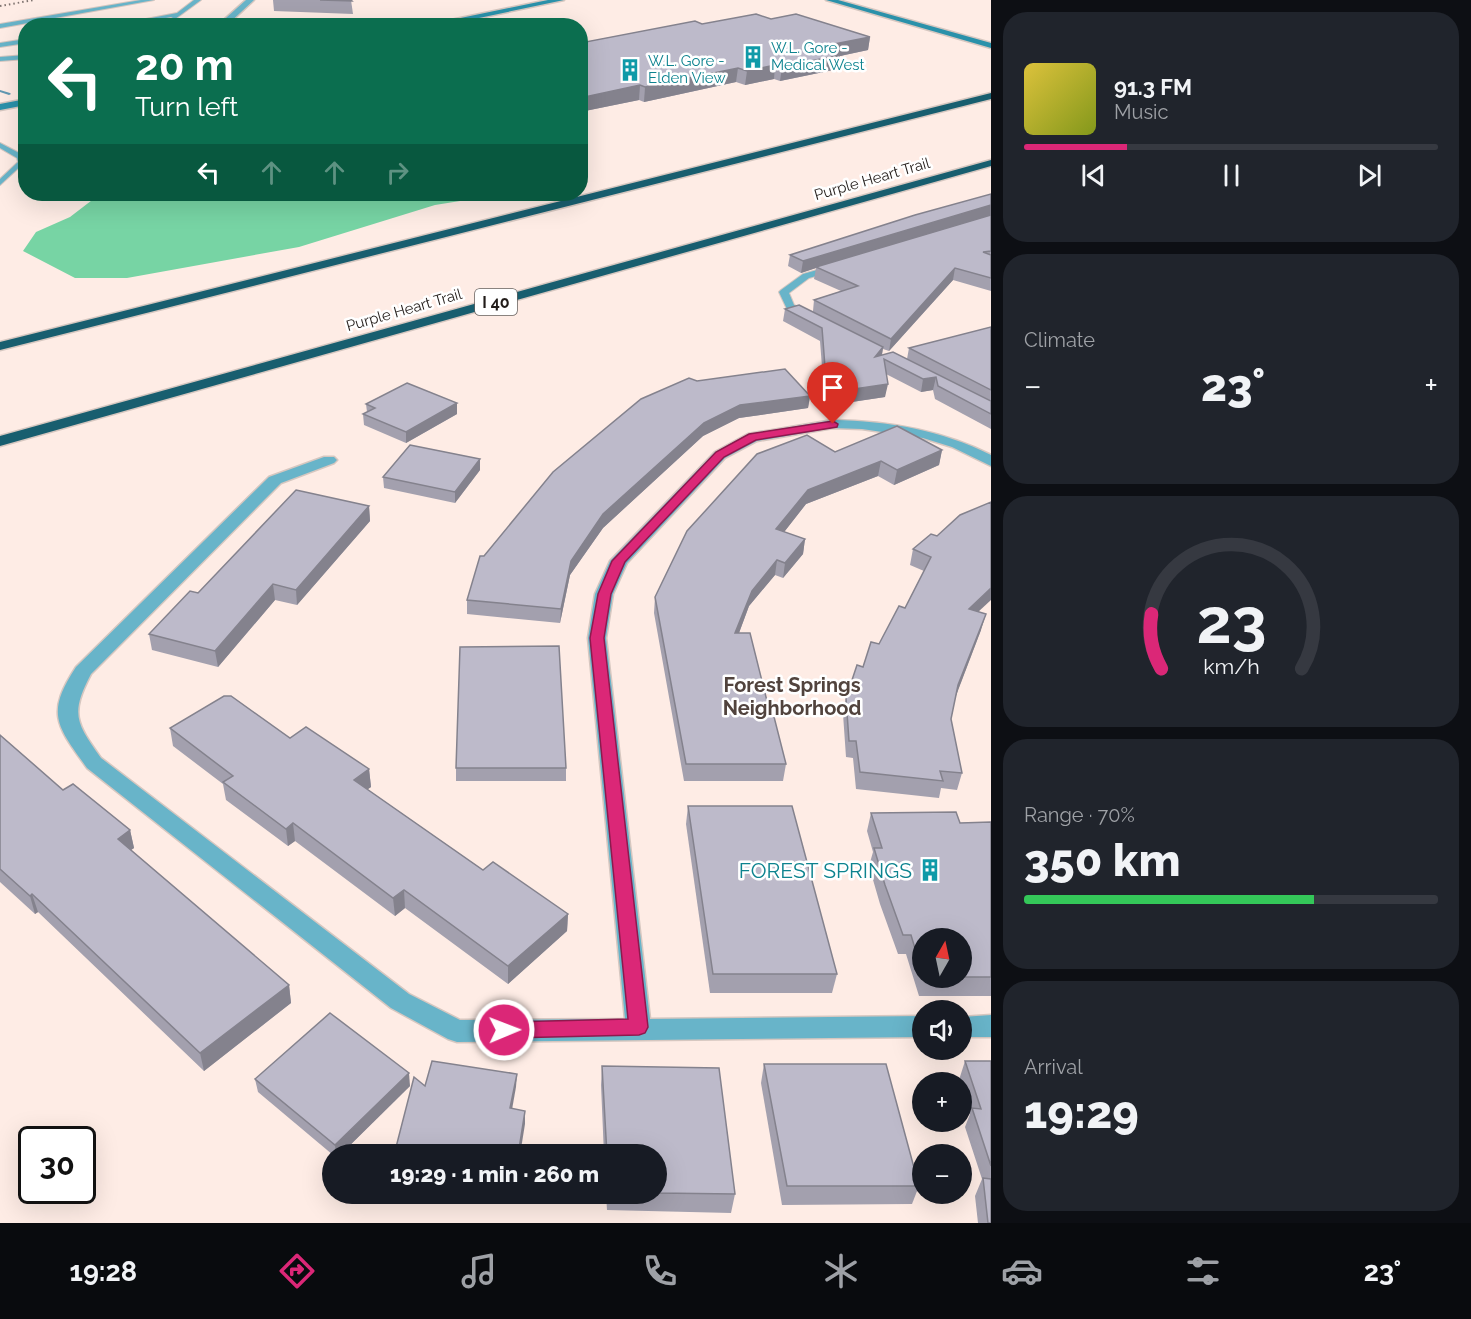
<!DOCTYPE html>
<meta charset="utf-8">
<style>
:root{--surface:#171b24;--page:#20242c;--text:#f1f3f6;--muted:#9ea1a6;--line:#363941;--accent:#db2777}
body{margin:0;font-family:Raleway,sans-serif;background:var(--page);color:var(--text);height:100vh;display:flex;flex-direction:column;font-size:22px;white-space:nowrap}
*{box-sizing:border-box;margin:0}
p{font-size:20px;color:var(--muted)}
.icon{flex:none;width:33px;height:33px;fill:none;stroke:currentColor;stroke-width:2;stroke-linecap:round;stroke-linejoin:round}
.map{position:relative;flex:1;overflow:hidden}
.side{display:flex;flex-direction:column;gap:12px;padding:12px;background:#0d0f14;width:480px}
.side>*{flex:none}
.hud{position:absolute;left:18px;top:18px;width:570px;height:183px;border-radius:24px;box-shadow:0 6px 24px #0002;background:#0b6e4f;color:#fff;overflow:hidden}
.needle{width:39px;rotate:9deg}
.controls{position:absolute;left:912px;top:928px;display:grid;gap:12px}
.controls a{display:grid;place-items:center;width:60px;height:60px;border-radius:50%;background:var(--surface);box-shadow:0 6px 24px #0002;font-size:30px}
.speed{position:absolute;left:18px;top:1126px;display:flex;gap:12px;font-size:30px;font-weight:700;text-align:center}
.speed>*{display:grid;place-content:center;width:78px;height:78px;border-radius:50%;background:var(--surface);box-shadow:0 6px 24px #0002;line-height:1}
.speed .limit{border:3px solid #111;border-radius:9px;background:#fff;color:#111}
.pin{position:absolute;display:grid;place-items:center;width:51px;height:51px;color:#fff;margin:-62px -26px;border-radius:50% 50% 50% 0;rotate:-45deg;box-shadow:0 0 6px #0007}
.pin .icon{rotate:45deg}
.me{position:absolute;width:66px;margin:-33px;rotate:89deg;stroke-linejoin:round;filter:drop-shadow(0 0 4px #0008)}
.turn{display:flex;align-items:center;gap:21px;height:126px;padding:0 18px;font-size:27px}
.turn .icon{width:78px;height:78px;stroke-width:2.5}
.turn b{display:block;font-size:42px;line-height:51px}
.lanes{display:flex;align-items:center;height:57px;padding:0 18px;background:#0003;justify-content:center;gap:30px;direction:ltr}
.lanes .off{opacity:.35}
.big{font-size:45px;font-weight:800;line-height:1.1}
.side .tile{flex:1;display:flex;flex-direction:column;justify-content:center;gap:9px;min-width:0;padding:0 21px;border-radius:24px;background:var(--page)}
.side .dial{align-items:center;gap:0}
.dial svg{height:156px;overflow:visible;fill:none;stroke:var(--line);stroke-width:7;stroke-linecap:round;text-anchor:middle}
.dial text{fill:var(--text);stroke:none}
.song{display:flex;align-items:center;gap:18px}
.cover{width:72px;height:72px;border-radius:9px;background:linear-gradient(135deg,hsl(50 70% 55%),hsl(70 70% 35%))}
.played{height:6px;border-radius:3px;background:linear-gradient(90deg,var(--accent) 25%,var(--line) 25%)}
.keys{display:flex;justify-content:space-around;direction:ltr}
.heat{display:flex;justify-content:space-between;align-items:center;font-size:33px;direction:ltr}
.charge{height:9px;border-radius:4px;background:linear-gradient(90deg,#34c759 70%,var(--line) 0)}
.trip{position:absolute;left:322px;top:1144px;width:345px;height:60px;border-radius:30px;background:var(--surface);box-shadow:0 6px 24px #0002;font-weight:800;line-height:60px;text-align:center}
.tab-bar{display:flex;height:96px;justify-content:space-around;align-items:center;background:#090b0e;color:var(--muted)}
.tab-bar .icon{width:42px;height:42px}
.tab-bar .selected{color:var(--accent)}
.tab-bar b{font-size:27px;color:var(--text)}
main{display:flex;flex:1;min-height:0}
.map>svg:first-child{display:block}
</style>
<main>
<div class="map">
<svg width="991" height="1223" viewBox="0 0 991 1223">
<rect width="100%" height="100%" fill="#feece5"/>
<polygon fill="#77d4a4" points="100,194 504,194 435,205 299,247 127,278 75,278 23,251 36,232 70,217"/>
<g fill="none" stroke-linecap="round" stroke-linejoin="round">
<polygon fill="#6299b3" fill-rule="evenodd" points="0,90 10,93 11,94 9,95 0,92"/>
<g stroke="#d6c7c0" stroke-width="2">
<g id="lane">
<polygon points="141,0 154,0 0,28 0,24"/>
<polygon points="194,0 201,0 175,19 171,17 125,26 110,26 177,13"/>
<polygon points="26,39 26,43 0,47 0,43"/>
<polygon points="26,55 26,59 0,61 0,57"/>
<polygon points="0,143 23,155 26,161 0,185 0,179 18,162 17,158 0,148"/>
<polygon points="831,266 834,267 834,271 809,278 789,293 794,305 808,312 808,316 802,316 787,309 779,292 781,290 803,274"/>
</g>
</g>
<g stroke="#d6c7c0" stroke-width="3">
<g id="street">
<polygon points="246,0 254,0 226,26 217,26"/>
<path d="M833,420c56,1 108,10 158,35v11l-39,-19 -29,-9 -61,-9 -29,-1 -76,13 -32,17 -98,105 -14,31 -7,44 44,381 272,-3v21l-465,5 -9,-3 -57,-31 -304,-240c-30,-42 -42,-54 -11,-101l193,-190 55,-20h10l3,3 -3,3 -53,20 -190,191c-21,40 -15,49 10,84l308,236 51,26 165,-1 -37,-381 7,-44 15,-33 105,-109 33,-18z"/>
<polygon points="991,1015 991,1037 962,1037 962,1017"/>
</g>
</g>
<g stroke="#d6c7c0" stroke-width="3">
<g id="secondary">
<polygon points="548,0 564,0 441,26 422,26"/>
<polygon points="826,0 838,0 991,43 991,48"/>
<polygon points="26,99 26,105 0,110 0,104"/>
</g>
</g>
<g stroke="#d6c7c0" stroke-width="3">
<g id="highway">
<polygon points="991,93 991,99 0,350 0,342"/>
<polygon points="991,160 991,166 0,446 0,436"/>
</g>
</g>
<use href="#lane" fill="#68b4c9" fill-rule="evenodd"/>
<use href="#street" fill="#68b4c9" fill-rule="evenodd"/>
<use href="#secondary" fill="#2a91aa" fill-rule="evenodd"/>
<use href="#highway" fill="#185e6f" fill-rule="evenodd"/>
<polyline stroke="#7f7470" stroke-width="2" stroke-dasharray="1.5 3" stroke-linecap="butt" points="0,6 34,0"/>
</g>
<g fill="#a3a0ae" fill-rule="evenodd">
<polygon points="273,0 351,0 353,14 274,11"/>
<polygon points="771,19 870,37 868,50 840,56 838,69 780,81 774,79 745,85 736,82 644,102 639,100 580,112 580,43 702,24"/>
<polygon points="991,194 991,291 953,280 889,351 883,349 882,355 907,359 909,348 991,327 991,429 935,399 933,390 921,392 886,374 885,397 825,406 820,341 783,321 785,309 813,311 814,300 841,291 814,279 816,268 801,273 788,266 790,255"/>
<polygon points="697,381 810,396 808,408 739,418 703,436 603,528 570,575 560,623 467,614 467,600 484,556"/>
<polygon points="457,403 457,414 406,443 364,425 363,414 367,412 366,404"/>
<polygon points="942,450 939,465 894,485 878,476 806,504 784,532 805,539 803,554 783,578 775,575 749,606 739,633 767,701 786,764 783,781 684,781 654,613 655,597 835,452"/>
<polygon points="480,470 455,503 384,488 383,477"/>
<polygon points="369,506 370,521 297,605 275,600 218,667 152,650 149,634 198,593"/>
<polygon points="931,534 978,612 981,630 956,695 951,719 962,773 957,790 941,788 939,798 856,789 853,758 846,757 843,714 846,698 863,667 905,608 924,571 910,565 913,549"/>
<polygon points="170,728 290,738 369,769 371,787 367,789 483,870 568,914 567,931 508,984 405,908 395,916 295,841 288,846 226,800 223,784 173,746"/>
<polygon points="0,735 63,790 130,830 134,848 131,850 289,985 291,1003 204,1071 38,912 35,914 0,882"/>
<rect x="456" y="768" width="110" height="13"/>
<polygon points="688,806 837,974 832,993 710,993 686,824"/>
<path d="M871,813l89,10 31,-1v174h-72l-13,-42h-8l-18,-50 -11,-38 4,-14 -6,-21zM922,939h40v39h-40z"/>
<polygon points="965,1061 991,1061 991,1223 978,1223 975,1196 982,1179 965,1127 970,1114 962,1088 962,1083 960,1083 959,1080"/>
<polygon points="764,1064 919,1186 912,1204 782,1205 761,1083"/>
<polygon points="602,1066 735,1194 731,1213 607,1210 606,1194 657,1194 657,1155 604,1155 601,1085"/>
<polygon points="255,1079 410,1086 340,1155 333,1155 258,1092"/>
</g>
<g fill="#84828d">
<polygon points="870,37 868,50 840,56 838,69 780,81 782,67 824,46"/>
<polygon points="775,65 774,79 745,85 747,71"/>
<polygon points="738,68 736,82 644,102 645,87"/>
<polygon points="640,85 639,100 580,112 580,98"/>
<polygon points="991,205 991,216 816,267 816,268 801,273 803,261"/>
<polygon points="955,268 953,280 889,351 891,339"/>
<polygon points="883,347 881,360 875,357"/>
<polygon points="936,377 933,390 921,392 923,379"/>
<polygon points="888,384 885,397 825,406 827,393"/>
<polygon points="810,396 808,408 739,418 703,436 603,528 570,575 560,623 561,609 571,561 603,514 704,423 740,405"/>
<polygon points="457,403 457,414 406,443 406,432"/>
<polygon points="942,450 939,465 894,485 897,470"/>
<polygon points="480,459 480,470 455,503 455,492"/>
<polygon points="881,461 878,476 806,504 774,545 776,529 808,490"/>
<polygon points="369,506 370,521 297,605 296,590"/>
<polygon points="805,539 803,554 783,578 785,563"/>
<polygon points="777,560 775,575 749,606 733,649 735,633 752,591"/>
<polygon points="273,584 275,600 218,667 215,651"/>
<polygon points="991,588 991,600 964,625 969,609"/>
<polygon points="986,614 981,630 954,701 958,685"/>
<polygon points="369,769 371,787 356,798 354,780"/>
<polygon points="293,823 295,841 288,846 286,829"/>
<polygon points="130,830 134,848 122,856 118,839"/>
<polygon points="404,890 405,908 395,916 393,898"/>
<polygon points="32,894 38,912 35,914 30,896"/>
<polygon points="568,914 567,931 508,984 508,966"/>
<polygon points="289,985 291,1003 204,1071 200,1053"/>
<polygon points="409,1073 410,1086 340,1155 336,1155 335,1145"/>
<polygon points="517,1074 516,1087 510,1121 510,1108"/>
<polygon points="525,1111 525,1124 520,1155 518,1155"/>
</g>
<g fill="#bdbaca" stroke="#84828d" stroke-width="1.5">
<polygon points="320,0 351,0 352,1"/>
<polygon points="756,14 771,19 796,14 870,37 824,46 837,51 831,52 840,55 782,67 775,65 747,71 738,68 645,87 640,85 580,98 580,43 695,21 702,24"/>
<polygon points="991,194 991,205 803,261 790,255 915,215"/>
<polygon points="991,215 991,251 983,252 991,255 991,278 955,268 891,339 814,300 858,286 816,267"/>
<polygon points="799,305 883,347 875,357 893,352 991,401 991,414 938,386 936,377 923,379 884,359 888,384 827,393 822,328 785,309"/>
<polygon points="991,327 991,390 909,348"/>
<polygon points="785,369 810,396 740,405 704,423 603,514 571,561 561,609 467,600 480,556 484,556 553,472 641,399 689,378 697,381"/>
<polygon points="407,383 457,403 406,432 363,414 375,408 366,404"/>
<polygon points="897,426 942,450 897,470 881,461 808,490 776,529 805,539 785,563 777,560 752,591 735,633 750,633 767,701 770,701 786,764 686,764 655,597 687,531 757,454 807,435 835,452"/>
<polygon points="410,445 480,459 455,492 383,477"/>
<polygon points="296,490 369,506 296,590 273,584 215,651 149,634 190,591 198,593"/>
<polygon points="991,502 991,588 969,609 986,614 958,685 951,719 962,773 940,771 943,781 860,772 856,741 849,741 846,698 857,665 863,667 871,642 879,644 899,606 905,608 931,557 913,549 931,534 937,536 960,515"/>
<polygon points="559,646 566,768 456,768 460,647"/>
<polygon points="224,696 231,696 290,738 306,727 369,769 354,780 483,870 493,862 568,914 508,966 404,890 393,898 293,823 286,829 223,782 233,776 170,728"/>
<polygon points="0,735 63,790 73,784 130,830 118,839 289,985 200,1053 32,894 30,896 0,869"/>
<polygon points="688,806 792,806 837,974 713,974"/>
<polygon points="956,812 960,823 991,822 991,977 962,977 962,939 922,939 922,972 911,935 903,935 885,885 874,848 882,848 871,813"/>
<polygon points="330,1013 409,1073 335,1145 255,1079"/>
<polygon points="432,1061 517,1074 510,1108 525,1111 518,1155 394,1155 414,1077 425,1086"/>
<polygon points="965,1061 991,1061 991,1166 972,1108 981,1109"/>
<polygon points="764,1064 886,1064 919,1186 787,1186"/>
<polygon points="602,1066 719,1068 735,1194 657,1193 657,1155 607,1155"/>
<polygon points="983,1178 991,1179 991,1223 988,1223"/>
</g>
<polygon fill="#db2777" stroke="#8e194d" stroke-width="1.5" points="833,421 838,424 837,427 756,440 724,457 625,562 611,594 604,638 648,1027 645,1033 639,1035 504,1038 497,1035 494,1030 497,1024 504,1022 628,1019 590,638 598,594 612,561 716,452 749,434"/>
<defs>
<g id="building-bare" transform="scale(1.8)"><path d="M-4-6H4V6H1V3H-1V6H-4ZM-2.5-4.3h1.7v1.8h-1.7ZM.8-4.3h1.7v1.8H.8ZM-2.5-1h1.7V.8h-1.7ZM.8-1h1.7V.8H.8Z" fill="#0f9aa8" stroke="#fff" stroke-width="2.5" paint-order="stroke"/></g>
</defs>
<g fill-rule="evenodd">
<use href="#building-bare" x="753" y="57"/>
<use href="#building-bare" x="630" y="70"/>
<use href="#building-bare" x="930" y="870"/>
</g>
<g text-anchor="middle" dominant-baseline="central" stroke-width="5" stroke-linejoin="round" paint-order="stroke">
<g font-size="15" fill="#0d838f" stroke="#fff" text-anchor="start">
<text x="771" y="48">W.L. Gore -<tspan x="771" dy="17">Medical West</tspan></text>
<text x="648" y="61">W.L. Gore -<tspan x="648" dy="17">Elden View</tspan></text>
</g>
<g font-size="15" fill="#221c19" stroke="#fff">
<text transform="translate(872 179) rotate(-16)">Purple Heart Trail</text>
<text transform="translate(404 310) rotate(-16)">Purple Heart Trail</text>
</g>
<rect fill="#fff" stroke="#64605e" stroke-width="1.5" x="475" y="289" width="42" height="26" rx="4.5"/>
<g font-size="16" font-weight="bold" fill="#221c19">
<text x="496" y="302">I 40</text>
</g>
<g font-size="20" font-weight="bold" fill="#51433d" stroke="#fff">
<text x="792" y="685">Forest Springs<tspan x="792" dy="23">Neighborhood</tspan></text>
</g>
<g font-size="21" fill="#0d838f" stroke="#fff" text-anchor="end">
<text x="912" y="870">FOREST SPRINGS</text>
</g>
</g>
</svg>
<div class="controls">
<a><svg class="needle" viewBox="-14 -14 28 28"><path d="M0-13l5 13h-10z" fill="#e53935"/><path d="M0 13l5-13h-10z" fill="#9ea1a6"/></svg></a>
<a><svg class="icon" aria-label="sound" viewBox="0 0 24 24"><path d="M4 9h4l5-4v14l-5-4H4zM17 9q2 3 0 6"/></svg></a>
<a>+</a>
<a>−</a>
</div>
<div class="speed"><div class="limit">30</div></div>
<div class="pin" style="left:833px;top:424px;background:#d93025"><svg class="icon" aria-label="arrive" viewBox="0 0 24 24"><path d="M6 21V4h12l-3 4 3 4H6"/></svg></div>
<svg class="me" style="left:504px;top:1030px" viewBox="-20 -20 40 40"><circle r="17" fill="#db2777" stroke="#fff" stroke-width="3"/><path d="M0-11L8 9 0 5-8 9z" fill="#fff"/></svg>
<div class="trip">19:29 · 1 min · 260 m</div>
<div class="hud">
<div class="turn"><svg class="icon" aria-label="left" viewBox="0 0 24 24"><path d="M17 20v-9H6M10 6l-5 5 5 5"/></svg><div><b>20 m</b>Turn left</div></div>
<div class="lanes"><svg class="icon" aria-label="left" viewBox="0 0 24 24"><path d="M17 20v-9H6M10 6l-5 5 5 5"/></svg><svg class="icon off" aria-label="ahead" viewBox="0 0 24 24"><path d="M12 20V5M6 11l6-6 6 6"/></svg><svg class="icon off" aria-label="ahead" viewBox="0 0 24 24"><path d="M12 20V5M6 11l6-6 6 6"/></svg><svg class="icon off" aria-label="right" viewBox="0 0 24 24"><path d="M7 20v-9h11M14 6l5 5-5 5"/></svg></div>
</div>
</div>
<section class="side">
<div class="tile">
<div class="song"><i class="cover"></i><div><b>91.3 FM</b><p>Music</p></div></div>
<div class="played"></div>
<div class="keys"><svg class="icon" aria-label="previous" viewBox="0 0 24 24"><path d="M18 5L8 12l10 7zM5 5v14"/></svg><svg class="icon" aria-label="pause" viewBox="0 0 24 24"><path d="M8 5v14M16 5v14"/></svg><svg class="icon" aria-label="next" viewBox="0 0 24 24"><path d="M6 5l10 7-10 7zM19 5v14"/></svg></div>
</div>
<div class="tile"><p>Climate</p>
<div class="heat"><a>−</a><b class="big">23°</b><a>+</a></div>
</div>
<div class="tile dial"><svg viewBox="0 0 100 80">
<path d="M14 69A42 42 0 1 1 86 69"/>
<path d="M14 69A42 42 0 0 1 9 41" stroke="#db2777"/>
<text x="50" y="56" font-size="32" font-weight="700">23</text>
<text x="50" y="72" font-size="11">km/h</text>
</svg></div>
<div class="tile"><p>Range · 70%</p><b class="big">350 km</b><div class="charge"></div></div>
<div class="tile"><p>Arrival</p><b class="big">19:29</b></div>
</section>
</main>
<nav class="tab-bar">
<b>19:28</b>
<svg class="icon selected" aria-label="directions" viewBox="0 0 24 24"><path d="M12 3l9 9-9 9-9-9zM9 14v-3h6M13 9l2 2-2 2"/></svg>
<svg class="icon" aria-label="music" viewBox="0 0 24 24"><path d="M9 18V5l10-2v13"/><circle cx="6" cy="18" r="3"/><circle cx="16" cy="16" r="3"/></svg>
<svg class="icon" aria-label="phone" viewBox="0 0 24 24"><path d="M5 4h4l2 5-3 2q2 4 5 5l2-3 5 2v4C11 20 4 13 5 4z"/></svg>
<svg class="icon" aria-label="climate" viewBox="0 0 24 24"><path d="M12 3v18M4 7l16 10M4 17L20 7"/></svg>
<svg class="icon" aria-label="car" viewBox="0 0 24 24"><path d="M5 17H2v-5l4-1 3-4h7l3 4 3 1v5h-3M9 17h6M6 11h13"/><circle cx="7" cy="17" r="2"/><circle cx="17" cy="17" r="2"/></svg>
<svg class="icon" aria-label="filters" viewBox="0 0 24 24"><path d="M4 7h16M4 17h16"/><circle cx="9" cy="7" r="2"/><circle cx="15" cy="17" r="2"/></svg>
<b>23°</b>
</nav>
